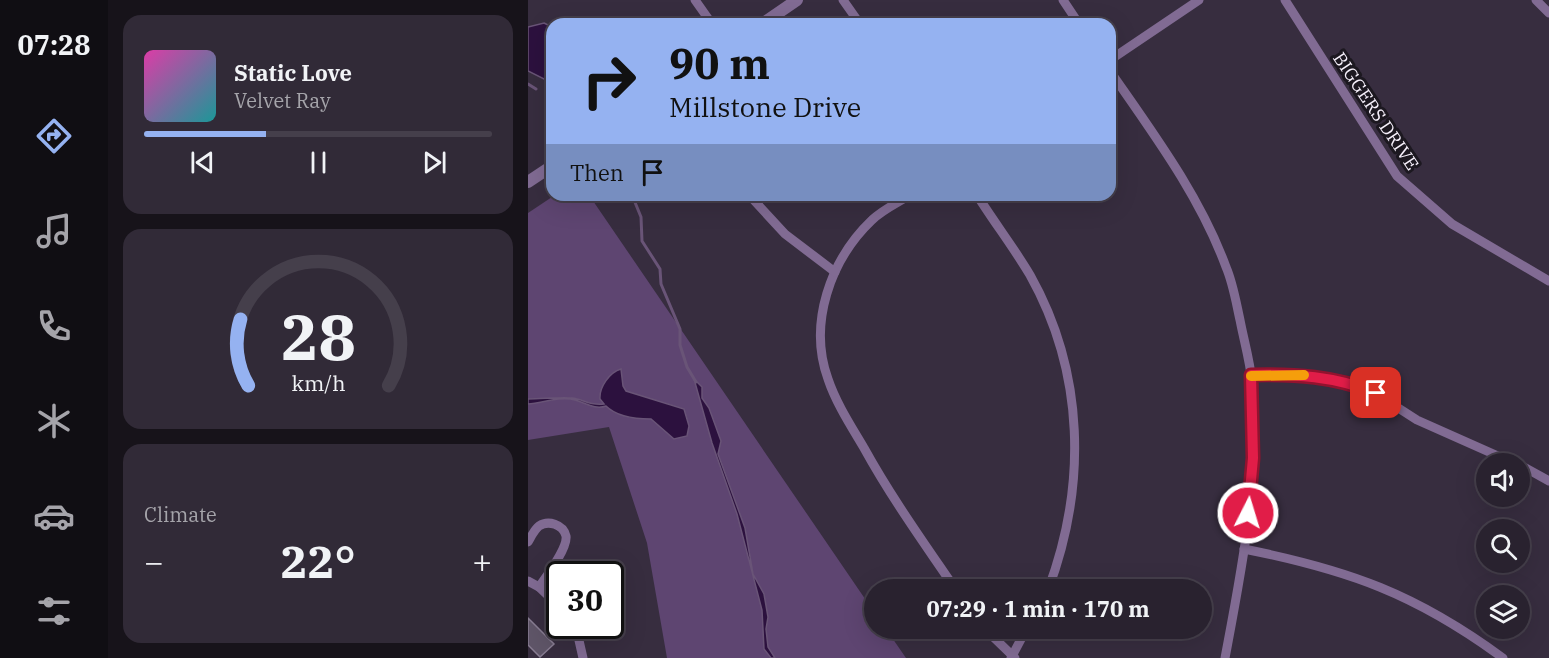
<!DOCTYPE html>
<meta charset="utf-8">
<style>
:root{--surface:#29222f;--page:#312a37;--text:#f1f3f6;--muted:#a5a4aa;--line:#453f4b;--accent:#95b2f1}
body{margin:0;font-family:"IBM Plex Serif",serif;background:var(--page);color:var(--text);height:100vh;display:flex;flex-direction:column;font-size:22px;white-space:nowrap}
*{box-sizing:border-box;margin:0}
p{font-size:20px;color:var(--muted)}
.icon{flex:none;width:33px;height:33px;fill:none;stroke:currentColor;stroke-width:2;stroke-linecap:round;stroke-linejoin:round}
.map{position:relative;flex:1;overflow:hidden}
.sheet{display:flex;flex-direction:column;gap:15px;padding:15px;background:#17131a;width:420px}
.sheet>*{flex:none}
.hud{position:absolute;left:18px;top:18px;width:570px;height:183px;border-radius:18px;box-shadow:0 6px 24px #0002,0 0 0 2px var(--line);background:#95b2f1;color:#111;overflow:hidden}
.controls{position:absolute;left:948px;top:453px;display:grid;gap:12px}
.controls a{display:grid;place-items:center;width:54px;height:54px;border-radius:50%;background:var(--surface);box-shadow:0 6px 24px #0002,0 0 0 2px var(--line);font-size:30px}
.speed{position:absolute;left:18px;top:561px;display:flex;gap:12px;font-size:30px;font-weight:700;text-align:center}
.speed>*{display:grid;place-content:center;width:78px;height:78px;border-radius:50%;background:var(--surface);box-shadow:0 6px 24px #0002,0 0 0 2px var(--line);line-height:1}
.speed .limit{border:3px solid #111;border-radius:9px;background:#fff;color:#111}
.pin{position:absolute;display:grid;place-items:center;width:51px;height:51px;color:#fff;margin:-26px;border-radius:12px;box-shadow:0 3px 9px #0006}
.me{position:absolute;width:66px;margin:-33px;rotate:5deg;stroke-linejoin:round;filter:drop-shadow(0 0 4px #0008)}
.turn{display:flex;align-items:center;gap:21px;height:126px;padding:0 24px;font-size:27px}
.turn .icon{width:78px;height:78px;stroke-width:2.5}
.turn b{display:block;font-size:42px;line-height:51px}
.then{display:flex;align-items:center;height:57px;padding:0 24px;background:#0003;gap:12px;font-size:22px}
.big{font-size:45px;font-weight:700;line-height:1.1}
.sheet .tile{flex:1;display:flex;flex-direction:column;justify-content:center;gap:9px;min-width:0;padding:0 21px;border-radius:18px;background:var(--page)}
.sheet .dial{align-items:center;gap:0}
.dial svg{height:156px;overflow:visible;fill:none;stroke:var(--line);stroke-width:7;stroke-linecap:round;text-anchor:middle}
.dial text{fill:var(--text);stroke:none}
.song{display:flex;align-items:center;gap:18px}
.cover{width:72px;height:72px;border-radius:9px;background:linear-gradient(135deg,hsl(320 70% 55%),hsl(180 70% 35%))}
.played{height:6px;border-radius:3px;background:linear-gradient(90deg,var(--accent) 35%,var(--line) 35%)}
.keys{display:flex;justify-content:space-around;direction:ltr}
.heat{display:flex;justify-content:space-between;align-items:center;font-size:33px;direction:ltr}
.trip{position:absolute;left:336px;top:579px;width:348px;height:60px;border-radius:30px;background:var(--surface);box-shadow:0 6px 24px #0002,0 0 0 2px var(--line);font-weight:700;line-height:60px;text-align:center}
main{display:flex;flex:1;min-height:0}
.menu{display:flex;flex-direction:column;width:108px;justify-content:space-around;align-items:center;background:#100e13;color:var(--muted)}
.menu .icon{width:42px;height:42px}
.menu .active{color:var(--accent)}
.menu b{font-size:27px;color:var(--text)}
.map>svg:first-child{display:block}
</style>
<main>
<nav class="menu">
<b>07:28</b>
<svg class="icon active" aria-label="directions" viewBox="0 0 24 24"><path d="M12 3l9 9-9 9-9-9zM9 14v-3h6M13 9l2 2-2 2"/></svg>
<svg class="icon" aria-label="music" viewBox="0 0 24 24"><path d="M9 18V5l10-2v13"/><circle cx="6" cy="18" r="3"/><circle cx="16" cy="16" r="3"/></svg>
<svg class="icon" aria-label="phone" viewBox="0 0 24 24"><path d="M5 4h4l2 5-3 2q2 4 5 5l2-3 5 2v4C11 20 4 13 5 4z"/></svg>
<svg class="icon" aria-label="climate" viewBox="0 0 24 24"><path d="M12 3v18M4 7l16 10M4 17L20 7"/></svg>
<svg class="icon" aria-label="car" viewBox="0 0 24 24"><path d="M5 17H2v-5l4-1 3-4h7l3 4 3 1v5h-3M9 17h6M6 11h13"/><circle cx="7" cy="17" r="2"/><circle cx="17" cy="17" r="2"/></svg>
<svg class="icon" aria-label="filters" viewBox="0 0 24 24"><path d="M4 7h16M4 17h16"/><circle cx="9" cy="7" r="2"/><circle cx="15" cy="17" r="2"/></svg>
</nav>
<section class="sheet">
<div class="tile">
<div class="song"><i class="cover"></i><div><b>Static Love</b><p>Velvet Ray</p></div></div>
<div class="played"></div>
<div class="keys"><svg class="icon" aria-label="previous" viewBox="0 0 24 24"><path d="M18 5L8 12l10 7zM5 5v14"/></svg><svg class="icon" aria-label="pause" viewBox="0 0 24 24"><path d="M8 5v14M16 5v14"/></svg><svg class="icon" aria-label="next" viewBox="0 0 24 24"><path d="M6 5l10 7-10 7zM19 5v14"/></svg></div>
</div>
<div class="tile dial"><svg viewBox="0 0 100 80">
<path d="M14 69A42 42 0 1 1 86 69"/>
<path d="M14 69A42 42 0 0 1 10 35" stroke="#95b2f1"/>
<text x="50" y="56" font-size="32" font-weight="700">28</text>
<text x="50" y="72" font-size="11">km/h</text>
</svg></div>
<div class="tile"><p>Climate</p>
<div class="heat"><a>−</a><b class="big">22°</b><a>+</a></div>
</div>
</section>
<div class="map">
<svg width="1021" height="658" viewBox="0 0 1021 658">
<rect width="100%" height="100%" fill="#372d3f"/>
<polygon fill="#5e4571" points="27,195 61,195 346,612 346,628 358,629 378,658 139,658 119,543 81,427 0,440 0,213"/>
<g fill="#2c113e" stroke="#695477" stroke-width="1.5">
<polygon points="16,23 24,27 24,83 0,71 0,27"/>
<path d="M93,369l2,17 3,5 58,18 5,17 -2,10 -13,3 -23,-20c-15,0 -34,-2 -45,-13 -11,4 -20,-3 -31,-6 -15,-4 -32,3 -47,4v-5c14,0 30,-2 44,-1 11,1 17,8 32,6l-4,-5c-1,-12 10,-27 21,-30z"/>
<polygon points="166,379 174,387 174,398 181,408 193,441 190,454 217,528 225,574 236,594 240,617 238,629 240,647 247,658 243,658 236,649 234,610 209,514 184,443"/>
</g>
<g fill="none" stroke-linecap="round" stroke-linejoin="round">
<g stroke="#695477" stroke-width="3">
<polyline points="0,84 8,89"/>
<polyline points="104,195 113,217 114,241 132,269 133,284 152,329 152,345 159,367 168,382"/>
</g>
</g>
<polygon fill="#5f5568" stroke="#887d92" stroke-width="1.5" points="0,618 26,644 12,657 0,645"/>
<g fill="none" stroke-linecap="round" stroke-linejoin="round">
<g stroke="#816b93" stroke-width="9">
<polyline points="167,0 184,24"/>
<polyline points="315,0 332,24"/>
<polyline points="535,0 551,24"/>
<polyline points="757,0 869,176 924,224 1021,281"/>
<polyline points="1008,0 1021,13"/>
<polyline points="582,60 671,0"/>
<path d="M582,71c43,62 90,125 116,196 7,16 10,35 14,53 4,21 10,41 12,62 9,92 -10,186 -27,276"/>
<path d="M382,195c-13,8 -28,15 -38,25 -42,40 -64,104 -44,159 8,24 23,47 36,69 27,49 60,95 92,142"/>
<path d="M449,195c17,27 37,53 53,80 55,98 57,211 18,315"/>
<polyline points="222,196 257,234 307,272"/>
<polyline points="723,375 769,374 828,384 847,393 889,420 988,464"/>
<polyline points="992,465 1021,481"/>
<path d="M0,542c3,-5 6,-12 11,-16 9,-6 24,-2 27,10 2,12 -20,41 -27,51"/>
<path d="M716,549c105,21 172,45 259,109"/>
<polyline points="0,581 11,587 32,607"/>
<polyline points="44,626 50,636 55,658"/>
<polyline points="456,628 487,658"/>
<polyline points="483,658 499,628"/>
</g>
<g stroke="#816b93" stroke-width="12">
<polyline points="234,24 269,0"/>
<polyline points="0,182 24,166"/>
</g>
</g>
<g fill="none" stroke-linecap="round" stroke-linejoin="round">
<g stroke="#92132f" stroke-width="15">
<path id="route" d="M720,513l5,-55 -2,-83c44,-1 84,1 125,18"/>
</g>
<use href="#route" stroke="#e11d48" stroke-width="10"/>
<polyline stroke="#f59e0b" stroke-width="10" points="723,376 776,375"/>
</g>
<g text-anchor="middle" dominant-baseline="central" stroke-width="6" stroke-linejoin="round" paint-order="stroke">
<g font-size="18" fill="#f7f1fc" stroke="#1c1820">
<text transform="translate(848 111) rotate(56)">BIGGERS DRIVE</text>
</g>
</g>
</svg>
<div class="controls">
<a><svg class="icon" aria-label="sound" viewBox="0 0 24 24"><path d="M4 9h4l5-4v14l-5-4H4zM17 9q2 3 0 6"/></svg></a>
<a><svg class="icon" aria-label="search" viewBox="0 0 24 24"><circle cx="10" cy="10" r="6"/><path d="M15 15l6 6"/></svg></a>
<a><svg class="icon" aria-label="layers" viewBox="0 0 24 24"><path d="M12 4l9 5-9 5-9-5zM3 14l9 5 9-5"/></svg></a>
</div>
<div class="speed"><div class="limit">30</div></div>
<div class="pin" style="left:848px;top:393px;background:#d93025"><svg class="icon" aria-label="arrive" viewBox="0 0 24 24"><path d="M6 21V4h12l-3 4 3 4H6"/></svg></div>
<svg class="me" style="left:720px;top:513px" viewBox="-20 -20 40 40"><circle r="17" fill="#e11d48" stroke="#fff" stroke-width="3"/><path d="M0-11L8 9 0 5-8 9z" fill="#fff"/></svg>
<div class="trip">07:29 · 1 min · 170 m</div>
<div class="hud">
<div class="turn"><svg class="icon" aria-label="right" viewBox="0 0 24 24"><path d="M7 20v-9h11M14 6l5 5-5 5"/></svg><div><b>90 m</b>Millstone Drive</div></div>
<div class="then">Then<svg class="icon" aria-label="arrive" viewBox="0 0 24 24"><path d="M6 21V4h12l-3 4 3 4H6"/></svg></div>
</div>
</div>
</main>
